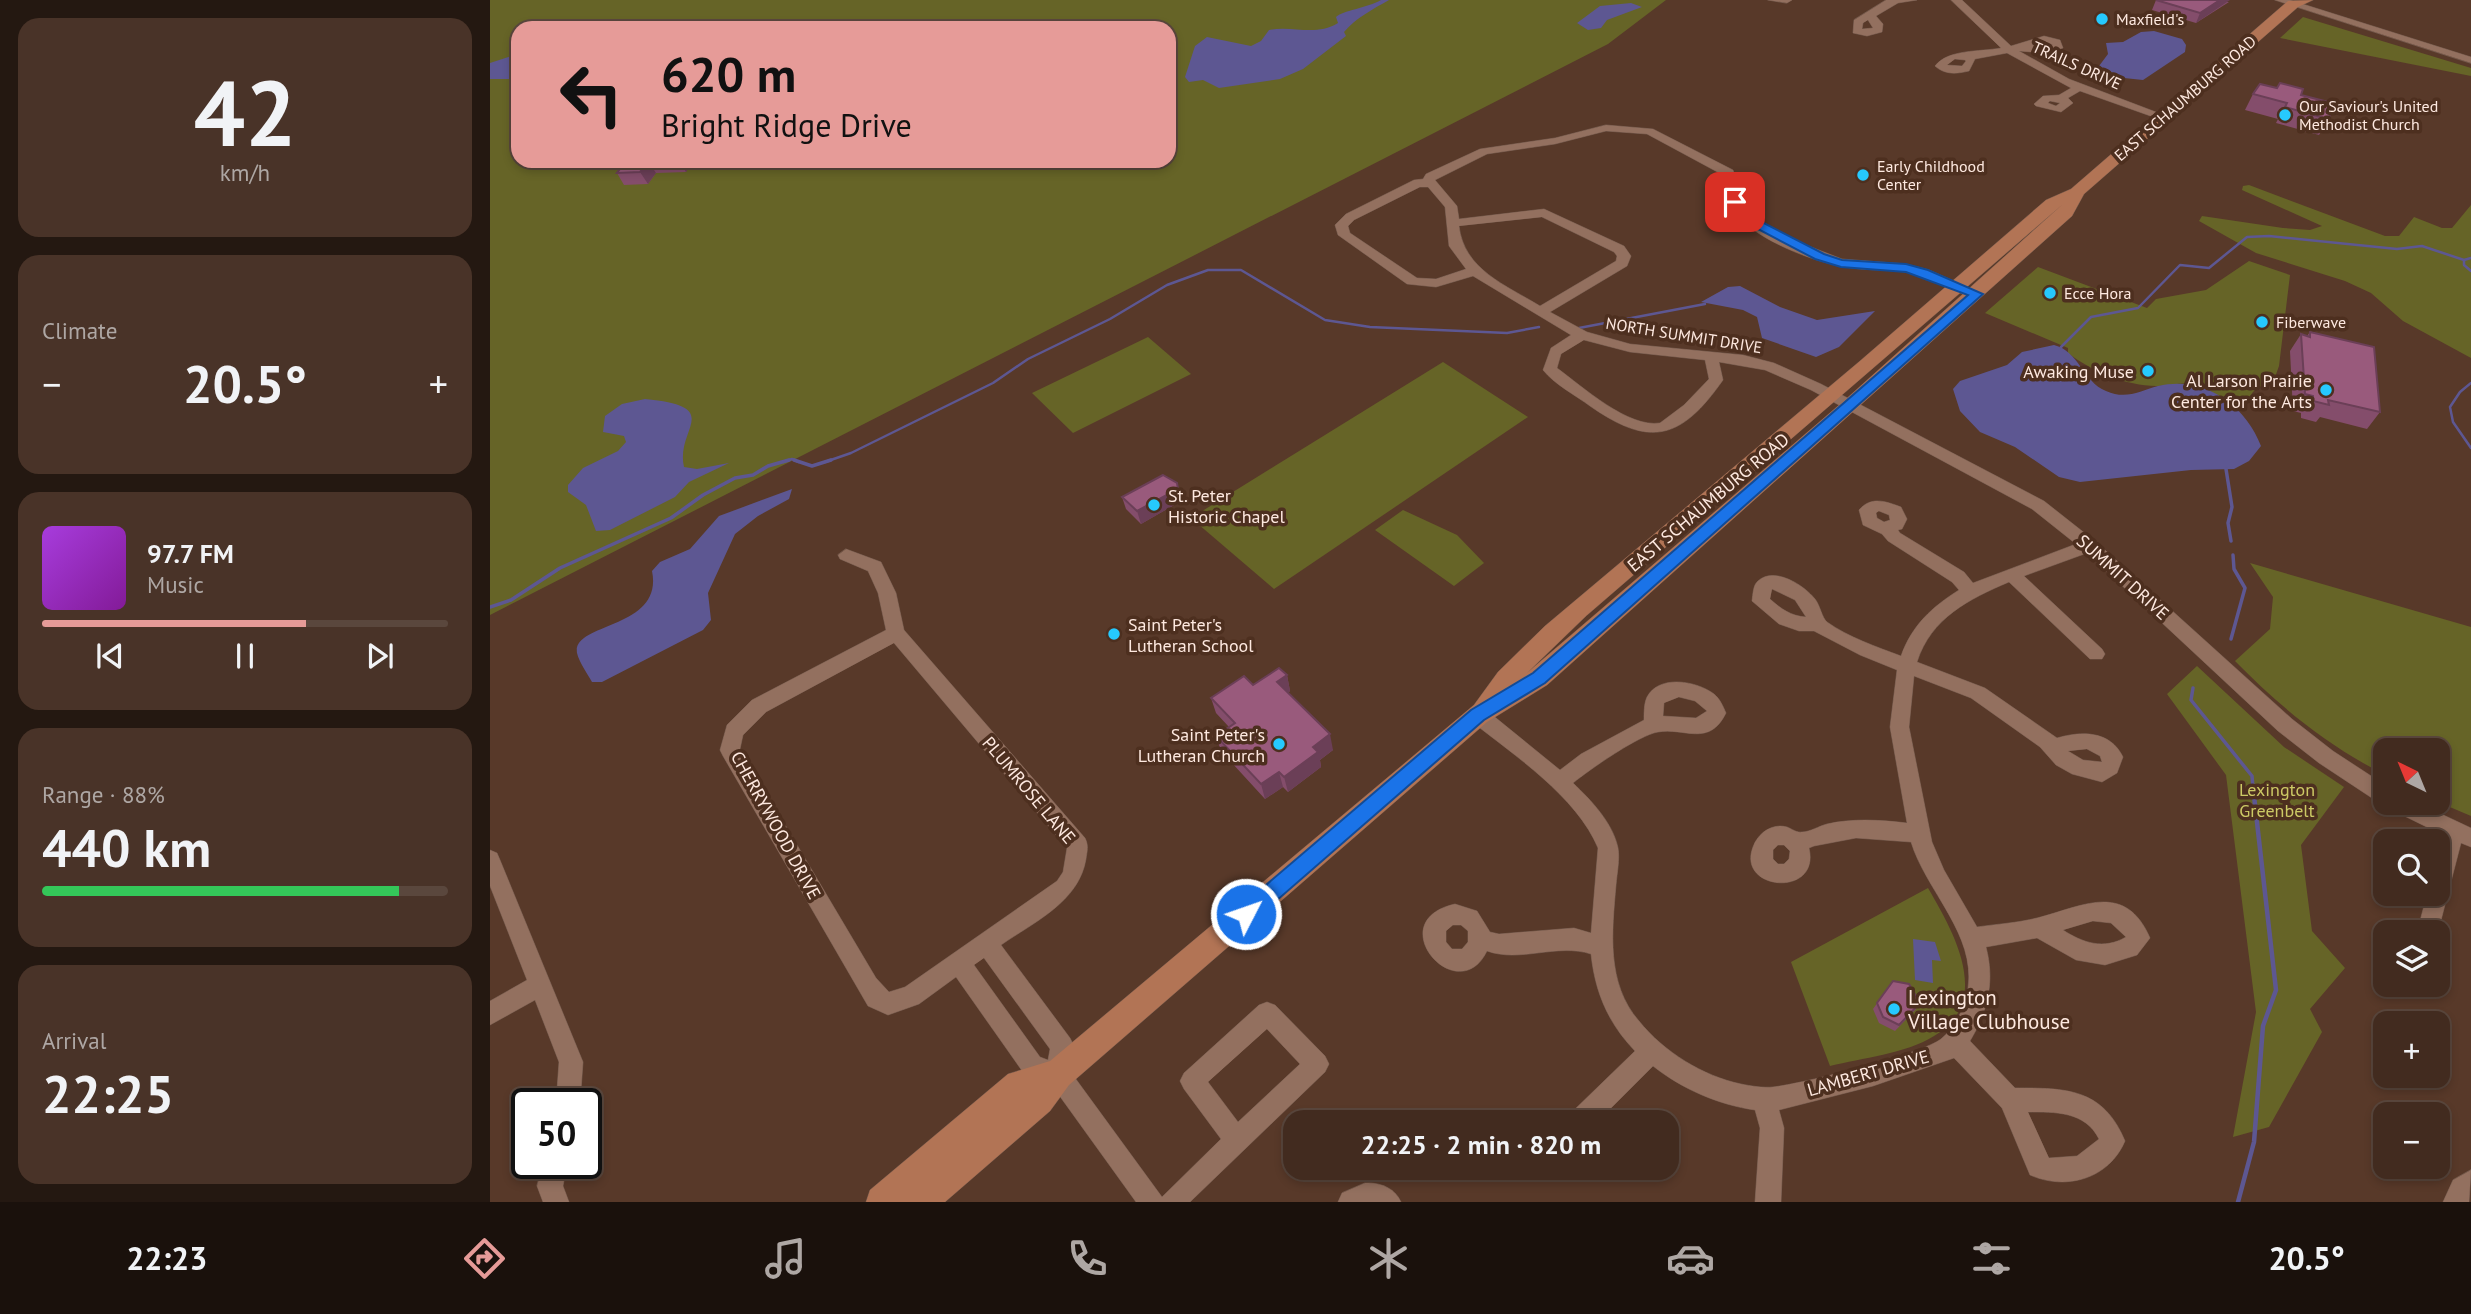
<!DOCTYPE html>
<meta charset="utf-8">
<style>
:root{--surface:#422b1f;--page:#493328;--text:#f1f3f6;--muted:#aea7a4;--line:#5a473d;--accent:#e69b98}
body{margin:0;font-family:"PT Sans",sans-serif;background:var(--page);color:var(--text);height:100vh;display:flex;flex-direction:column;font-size:26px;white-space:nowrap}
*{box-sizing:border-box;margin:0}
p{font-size:23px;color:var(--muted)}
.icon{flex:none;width:38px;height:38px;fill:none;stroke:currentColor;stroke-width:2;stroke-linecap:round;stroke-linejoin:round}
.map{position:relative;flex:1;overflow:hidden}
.drawer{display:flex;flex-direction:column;gap:18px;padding:18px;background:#241811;width:490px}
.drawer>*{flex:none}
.hud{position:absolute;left:21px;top:21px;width:665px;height:147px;border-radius:21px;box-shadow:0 4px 10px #0003,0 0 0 2px var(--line);background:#e69b98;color:#111;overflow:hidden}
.needle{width:46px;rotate:317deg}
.buttons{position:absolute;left:1883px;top:738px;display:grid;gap:14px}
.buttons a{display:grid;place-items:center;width:77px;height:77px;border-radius:14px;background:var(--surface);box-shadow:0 4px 10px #0003,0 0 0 2px var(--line);font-size:35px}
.speed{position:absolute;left:21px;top:1088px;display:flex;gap:14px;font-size:35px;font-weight:700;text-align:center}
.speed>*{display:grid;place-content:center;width:91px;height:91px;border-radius:50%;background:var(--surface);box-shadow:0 4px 10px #0003,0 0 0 2px var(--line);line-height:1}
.speed .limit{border:4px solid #111;border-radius:10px;background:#fff;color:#111}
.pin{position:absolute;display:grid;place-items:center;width:60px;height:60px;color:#fff;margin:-30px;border-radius:14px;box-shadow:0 4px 10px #0006}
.me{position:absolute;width:77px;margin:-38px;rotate:49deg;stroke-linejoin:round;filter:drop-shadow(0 0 5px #0008)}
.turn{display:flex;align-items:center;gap:24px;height:147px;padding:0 35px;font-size:32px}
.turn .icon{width:91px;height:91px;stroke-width:2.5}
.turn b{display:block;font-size:49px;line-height:60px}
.big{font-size:52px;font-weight:600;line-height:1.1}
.drawer .widget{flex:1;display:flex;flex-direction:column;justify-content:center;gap:10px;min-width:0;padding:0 24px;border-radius:21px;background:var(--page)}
.drawer .dial{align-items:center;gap:0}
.dial b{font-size:91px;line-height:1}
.song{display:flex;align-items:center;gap:21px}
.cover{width:84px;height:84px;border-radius:10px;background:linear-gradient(135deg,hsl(280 70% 55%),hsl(290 70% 35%))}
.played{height:7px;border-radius:4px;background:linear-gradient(90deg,var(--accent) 65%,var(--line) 65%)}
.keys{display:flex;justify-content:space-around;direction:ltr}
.heat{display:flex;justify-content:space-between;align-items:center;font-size:38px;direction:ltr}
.charge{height:10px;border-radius:5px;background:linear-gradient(90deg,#34c759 88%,var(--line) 0)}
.trip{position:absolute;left:793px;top:1110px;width:396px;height:70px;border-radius:21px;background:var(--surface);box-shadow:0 4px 10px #0003,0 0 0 2px var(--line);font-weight:600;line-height:70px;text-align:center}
.tabs{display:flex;height:112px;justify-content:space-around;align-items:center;background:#1a110c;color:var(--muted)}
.tabs .icon{width:49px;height:49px}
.tabs .current{color:var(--accent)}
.tabs b{font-size:32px;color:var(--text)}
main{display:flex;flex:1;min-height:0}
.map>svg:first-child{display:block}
</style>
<main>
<section class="drawer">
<div class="widget dial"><b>42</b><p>km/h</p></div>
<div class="widget"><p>Climate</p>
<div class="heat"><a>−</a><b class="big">20.5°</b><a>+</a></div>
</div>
<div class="widget">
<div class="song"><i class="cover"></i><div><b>97.7 FM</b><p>Music</p></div></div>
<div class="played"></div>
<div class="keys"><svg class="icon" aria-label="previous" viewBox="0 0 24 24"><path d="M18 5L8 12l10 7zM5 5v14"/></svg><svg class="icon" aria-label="pause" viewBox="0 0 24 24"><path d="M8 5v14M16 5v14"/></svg><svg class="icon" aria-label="next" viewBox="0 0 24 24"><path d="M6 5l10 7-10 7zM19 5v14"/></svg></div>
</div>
<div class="widget"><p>Range · 88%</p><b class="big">440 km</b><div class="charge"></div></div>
<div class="widget"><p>Arrival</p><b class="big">22:25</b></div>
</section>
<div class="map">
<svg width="1981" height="1202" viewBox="0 0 1981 1202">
<rect width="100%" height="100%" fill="#583929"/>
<g fill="#666427" fill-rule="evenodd">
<path d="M0,0h1176l-58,44 -1118,571zM28,28h651v133h-651z"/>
<polygon points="1813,17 1981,68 1981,76 1790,38"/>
<polygon points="1759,185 1895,236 1909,236 1924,217 1952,228 1962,228 1981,205 1981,358 1913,321 1881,293 1855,281 1766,253 1709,221 1712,216 1793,228 1820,230 1832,226 1752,190 1753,186"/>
<path d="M1759,261l41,14 -11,91 -5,14c-6,4 -15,6 -19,10 -6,5 -6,13 -15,14 -12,2 -27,-13 -39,-18 -15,-5 -27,-1 -42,0 -30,1 -68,-15 -91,-33v-5l-83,-35 53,-46 109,41 9,-9 50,-9z"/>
<polygon points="658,337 701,374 583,433 542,393"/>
<polygon points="953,362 1038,417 784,589 701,518"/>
<polygon points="913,510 967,535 994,563 964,586 885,530"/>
<path d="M1760,563l221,64v189l-33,-14v-51h-53v24c-58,-30 -104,-67 -150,-114l35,-32 3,-32z"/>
<polygon points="1707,666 1794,747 1854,787 1811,845 1822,931 1855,968 1820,1009 1832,1032 1779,1127 1743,1137 1766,1012 1736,775 1677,694"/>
<path d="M1438,888c25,43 66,113 6,148 -29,18 -72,22 -104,30l-39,-104z"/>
</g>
<g fill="#5d5792">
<path d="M891,0h8c-16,9 -33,18 -45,32l2,4 -43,33 -23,10 -61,9 -16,-8 -14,2 -4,-5 10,-31 12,-9 44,9 10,-5 8,-11c24,-5 46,7 69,-7l-2,-6c8,-7 31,-9 45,-17z"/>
<polygon points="1141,3 1152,7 1117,20 1111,28 1098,30 1087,23 1110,6"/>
<polygon points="1664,31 1692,39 1696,45 1695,52 1653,80 1634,78 1609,66 1618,54 1616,43 1633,42 1651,32"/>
<polygon points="28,54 28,79 0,79 0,63"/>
<polygon points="1250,286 1290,307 1327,320 1385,311 1349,347 1326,357 1272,338 1267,317 1253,310 1211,302 1238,287"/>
<path d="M1564,345c25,6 29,37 52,46 20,9 34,0 52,-5 45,-11 87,18 103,60l-12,15 -15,8 -43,1 -111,12 -21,-5 -44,-30 -35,-15 -20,-21 -7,-22 7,-8 47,-16 15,-13z"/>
<path d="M155,399c81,8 30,29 39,68l13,2 32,-6 -40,19 -14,15 -65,33 -14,1 -10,-26 -18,-13v-7l15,-17 35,-17 8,-9 -2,-6 -21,-4 2,-16 17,-12z"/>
<path d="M302,489l-3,10 -31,17 -23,18 -27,59 3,27 -8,10 -101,52h-10c-5,-9 -13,-20 -15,-29 -5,-31 87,-23 75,-82l8,-9 30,-13 29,-33z"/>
<polygon points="1423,939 1445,942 1451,961 1442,960 1443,983 1425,980"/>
</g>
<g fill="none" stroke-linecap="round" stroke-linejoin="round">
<g stroke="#5d5792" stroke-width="2.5">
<polyline points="1974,260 1981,258"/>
<polyline points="1089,328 1215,304"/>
<polyline points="1571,347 1601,317 1648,308 1690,265 1719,268 1757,237 1779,236 1907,249 1932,246 1974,260 1974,265 1981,271"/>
<polyline points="1981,383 1970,392 1960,407 1963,422 1981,448"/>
<polyline points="293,462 302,459 309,462"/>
<polyline points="335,462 361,453 503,383 538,359 620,319 677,285 718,270 751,270 835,320 880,327 1017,333 1049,327"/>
</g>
<g stroke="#5d5792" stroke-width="3.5">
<polyline points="304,460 322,466 341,460"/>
<polyline points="1736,469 1742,507 1738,523 1741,541"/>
<polyline points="0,607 21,600 70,568 181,518 213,495 245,478 263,475 278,466 299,460"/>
<polyline points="1741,639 1755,588 1744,569 1743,555"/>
<polyline points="1703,688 1701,700 1762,776 1763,788"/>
</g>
<polyline stroke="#5d5792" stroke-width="4.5" points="1748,1202 1764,1142 1773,1026 1786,990 1763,787"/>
<g stroke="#72584b" stroke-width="1">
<g id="minor">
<polygon points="1278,0 1302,0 1297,3"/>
<path d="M1396,0h31l-19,3 -22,13 7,8 -1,8 -15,4 -14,-3 1,-13zM1378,20l5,8 -11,1 1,-6z"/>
<path d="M1461,0h11l49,46 33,-10 16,4 3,8 -18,5 -26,-2 50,28 100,38 -10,2 -79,-28 -12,7 5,5 -12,9 -25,-6 -2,-2 9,-8 16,-1 12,-7 -64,-35 -32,6 -6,12c-13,3 -24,4 -34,-5 13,-17 44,-14 66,-18zM1554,42l9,3h-21l1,-1zM1465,59l10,1 1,1 -4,5 -15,-1zM1560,101l10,2 -4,3 -8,-3z"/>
<polygon points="1785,0 1800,0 1981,57 1981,63"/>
<path d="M1116,125l47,4 80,41 13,41 42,27 54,21 64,5 23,6 54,24 -2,3c-15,3 -48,-18 -65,-23 -21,-5 -43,-3 -64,-6 -35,-4 -104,-30 -122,-62 -4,-9 -5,-21 -7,-31l-76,-41 -41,-3 -51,13 -68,10 -52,26 22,26 2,13 85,-10 80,37 7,10 -4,10 -77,46 37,20 43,12 113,11 31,8 47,21 223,117 52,41 196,177 41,32 52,34v18h33l53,25v19l-10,-4 -22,85 -8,3 -8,-3 -3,-7 7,-27h11v-40l5,-19 -53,-26 -3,-5 -9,-2 -59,-39 -41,-32 -191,-178 -63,23 78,73 3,5 -3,5h-12l-81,-77c-40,17 -78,36 -92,80l68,26 72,50c24,-7 53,-8 66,19l-6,16 -15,9 -30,-8 -16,-9 -16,-18 -69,-49 -57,-22 -5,51 23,115 12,28 33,57c20,-3 40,-4 60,-9 44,-11 88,-38 113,20l-13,17 -32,10 -29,-5 -39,-22 -51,9c9,34 2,64 -16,94l45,47c51,0 88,0 110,53 -16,38 -59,50 -95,34l-28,-67 -48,-50 -81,28 -94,24 5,18 -3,74h-26l5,-74 -5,-18c-36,-5 -73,-21 -102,-44l-56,56h-29l3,-9 64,-62c-27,-28 -40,-59 -44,-97 -34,-11 -71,9 -104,-3 -29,60 -108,-30 -32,-47l22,7 13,21 9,2 75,-6 17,5 7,-85c-21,-51 -84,-93 -127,-127l-2,-6 2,-6 7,-2 7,2 75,61 21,-16 63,-34c0,-7 0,-17 3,-23 12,-23 50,-16 67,-3 6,5 9,12 12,19 -17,35 -42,14 -68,19 -19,3 -69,38 -85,51 18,17 40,40 45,65 2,11 -1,25 -2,37 -4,47 -10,98 23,136 25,31 64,55 102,63 10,2 22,4 32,3 28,-3 149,-33 168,-48 15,-12 24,-32 27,-51 8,-54 -42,-97 -57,-146l-55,-4 -42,8 -5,2c12,50 -73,43 -56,-1 5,-14 19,-24 34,-20 5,2 10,6 15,5 8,0 17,-6 25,-8 26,-6 54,-4 80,-1l-17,-96 7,-57 -37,-15 -46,-24h-15l-20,-7 -27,-23c1,-7 1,-16 6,-20 16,-15 46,4 57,18 5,6 7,19 12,23 21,15 50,25 74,34 11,-31 31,-49 58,-66l-7,-8 -64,-41 -6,-7 -19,-9 -4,-15c12,-14 26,-9 42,-3l6,12 -5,10 -4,1 2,3 64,39 9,11 103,-39 -44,-35 -221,-119 -46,-20 -46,-8 4,18c-42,60 -73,68 -133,26 -15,-11 -36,-22 -47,-36l8,-22 20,-13 -98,-59 -37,11 -29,-3 -69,-49 -3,-10 11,-11 68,-34 9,-1 3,-5 54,-25 75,-11zM930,187h8l17,20 4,39 17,23 -30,10 -19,-1 -67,-45 -2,-7 6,-6zM1052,217l72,35 3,4 -1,5 -76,45c-34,-21 -76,-36 -81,-80zM1094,340l46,12 75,8 4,19 -25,26 -24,18c-32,5 -77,-36 -103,-55l4,-14zM1389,511l10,4 1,5 -6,2 -7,-4 -1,-5zM1282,589l23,11 11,17c-15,-1 -25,-8 -36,-18zM1189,697l16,4 12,10 -11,7 -33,-2 1,-13zM1597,749l13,7 2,6 -19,-2 -15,-9zM1288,845h6l6,6 -1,8 -5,5h-6l-5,-5v-9zM1603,921l18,2 15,14c-22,13 -43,6 -63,-7zM963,925h8l7,6v11l-6,7h-10l-6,-7v-11zM1538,1112c27,0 57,-1 71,27l-22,17 -28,2z"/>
<path d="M356,549l35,13 15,31 8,37 181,208c4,8 2,13 1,21 -7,43 -52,63 -85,86l69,93 4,8 -4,25 92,126 59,-58 -37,-50 -4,-8 4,-8 75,-68 8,-3 8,3 50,51 4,8 -4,8 -135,130h-54l-85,-118 -26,-9 -69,-98 -37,27 -31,11 -20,-9 -145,-250 -3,-6 7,-25 25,-25 134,-70 -8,-37 -10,-22 -28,-12 -2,-4zM404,643l173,205 -4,24 -6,9 -152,106 -16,5 -13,-14 -136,-229 3,-14 23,-23zM494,958l66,91 -2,11 -8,-3 -66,-92zM777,1029l33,35 -62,58 -30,-40z"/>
<polygon points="0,850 7,853 10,860 93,1062 90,1104 66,1104 69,1062 45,1000 0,1025 0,1001 37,980 0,886"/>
<polygon points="53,1164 77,1164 73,1186 79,1202 53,1202 47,1186"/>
<polygon points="1981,1170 1979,1202 1953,1202 1963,1180"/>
<path d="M875,1183c15,-1 30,5 36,19h-63l4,-9z"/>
</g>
</g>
<g stroke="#72584b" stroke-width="1">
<path id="major" d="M1823,0l-15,7 -214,187 -12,22 -525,469 -60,37 -418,363 -19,26 -105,91h-79l4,-12 138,-116 42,-13 424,-356 24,-33 47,-46 315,-265 186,-161 25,-11 217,-188zM1573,204l-218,196 -318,273 59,-57z"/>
</g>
<use href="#minor" fill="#93705f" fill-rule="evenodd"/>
<use href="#major" fill="#b27455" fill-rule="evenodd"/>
</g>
<g fill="#844d6b">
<polygon points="1666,0 1739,2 1706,23 1662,10"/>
<polygon points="1787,88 1811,95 1838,119 1829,135 1786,123 1788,119 1755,110 1763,94"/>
<polygon points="131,161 203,161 196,172 166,173 158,184 134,185 127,173 129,170 127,166"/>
<polygon points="1820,332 1890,412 1877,429 1830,417 1826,422 1811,418 1811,413 1803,411 1800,351 1811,334 1817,336"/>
<polygon points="691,496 691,501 651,524 636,509 632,497"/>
<polygon points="797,675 800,691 798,693 843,750 830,760 831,767 798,792 793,787 775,799 731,751 726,736 739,727 726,713 721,698"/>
<polygon points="1403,981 1426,1009 1405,1031 1389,1023 1383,1009"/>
</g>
<g fill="#6b3f57">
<polygon points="1730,0 1740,0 1706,23 1710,13"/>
<polygon points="158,161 166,173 158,184 150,172"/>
<polygon points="190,161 203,161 196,172"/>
<polygon points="687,483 691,501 651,524 647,511"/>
<polygon points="797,675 800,691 791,698 787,682"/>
<polygon points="840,734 843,750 830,760 831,767 798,792 794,777 823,747"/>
<polygon points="789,772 793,787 775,799 771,784"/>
</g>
<g fill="#995a7c" stroke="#6b3f57" stroke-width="2">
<polygon points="1666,0 1730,0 1710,13"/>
<polygon points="1790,83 1813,89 1811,95 1846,104 1838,119 1795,107 1797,103 1763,94 1770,84 1787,88"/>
<polygon points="131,161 160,161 150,172 127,173 132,166 127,166"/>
<polygon points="1820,332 1884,347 1890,412 1838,400 1839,405 1823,401 1823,396 1815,394 1811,334 1820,337"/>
<polygon points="673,475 687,483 688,489 647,511 632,497"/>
<polygon points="789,668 797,675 787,682 840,734 823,747 828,752 794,777 789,772 771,784 726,736 745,723 721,698 754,676 763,685"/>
<polygon points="1403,981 1419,984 1430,1003 1409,1025 1393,1017 1387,1003"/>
</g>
<polygon fill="#1a73e8" stroke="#114b97" stroke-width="2" points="1241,200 1249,200 1258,215 1334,254 1352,260 1416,264 1438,270 1493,294 1055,683 994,720 763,921 756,924 749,921 746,914 749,908 981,710 1043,673 1478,295 1416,272 1351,267 1325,259 1249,219"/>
<g fill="#26c9fe" stroke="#4d2f1f" stroke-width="2.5">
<circle cx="1612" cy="19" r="7"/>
<circle cx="1795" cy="115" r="7"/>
<circle cx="1373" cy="175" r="7"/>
<circle cx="1560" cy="293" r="7"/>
<circle cx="1772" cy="322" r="7"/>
<circle cx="1658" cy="371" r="7"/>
<circle cx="1836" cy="390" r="7"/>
<circle cx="664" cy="505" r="7"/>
<circle cx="624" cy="634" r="7"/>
<circle cx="789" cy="744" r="7"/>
<circle cx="1404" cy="1009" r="7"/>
</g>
<g text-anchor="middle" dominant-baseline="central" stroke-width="7" stroke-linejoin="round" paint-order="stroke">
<g font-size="16" fill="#fee9e0" stroke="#4d2f1f" text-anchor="start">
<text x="1626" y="19">Maxfield's</text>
<text x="1809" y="106">Our Saviour's United<tspan x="1809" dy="18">Methodist Church</tspan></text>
<text x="1387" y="166">Early Childhood<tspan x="1387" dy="18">Center</tspan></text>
<text x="1574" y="293">Ecce Hora</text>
<text x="1786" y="322">Fiberwave</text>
</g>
<g font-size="16" fill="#fee9e0" stroke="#4d2f1f">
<text transform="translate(1587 65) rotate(24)">TRAILS DRIVE</text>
<text transform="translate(1695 98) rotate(-41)">EAST SCHAUMBURG ROAD</text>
<text transform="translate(1194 335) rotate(9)">NORTH SUMMIT DRIVE</text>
</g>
<g font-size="18" fill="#fee9e0" stroke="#4d2f1f" text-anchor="end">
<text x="1644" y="371">Awaking Muse</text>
<text x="1822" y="380">Al Larson Prairie<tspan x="1822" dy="21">Center for the Arts</tspan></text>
<text x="678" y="495" text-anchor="start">St. Peter<tspan x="678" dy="21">Historic Chapel</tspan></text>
<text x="638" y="624" text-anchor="start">Saint Peter's<tspan x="638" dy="21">Lutheran School</tspan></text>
<text x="775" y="734">Saint Peter's<tspan x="775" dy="21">Lutheran Church</tspan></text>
</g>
<g font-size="18" fill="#fee9e0" stroke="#4d2f1f">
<text transform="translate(1218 502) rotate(-40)">EAST SCHAUMBURG ROAD</text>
<text transform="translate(1633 577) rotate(42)">SUMMIT DRIVE</text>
<text transform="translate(539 790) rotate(50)">PLUMROSE LANE</text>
<text transform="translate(286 825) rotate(61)">CHERRYWOOD DRIVE</text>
<text transform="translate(1378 1073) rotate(-16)">LAMBERT DRIVE</text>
</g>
<g font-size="18" fill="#ccc965" stroke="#4d2f1f">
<text x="1787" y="789">Lexington<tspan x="1787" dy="21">Greenbelt</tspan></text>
</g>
<g font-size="21" fill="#fee9e0" stroke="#4d2f1f" text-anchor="start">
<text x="1418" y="997">Lexington<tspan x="1418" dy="24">Village Clubhouse</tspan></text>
</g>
</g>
</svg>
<div class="buttons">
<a><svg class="needle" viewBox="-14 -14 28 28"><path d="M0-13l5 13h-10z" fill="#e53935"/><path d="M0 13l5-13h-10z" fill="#aea7a4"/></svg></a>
<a><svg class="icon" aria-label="search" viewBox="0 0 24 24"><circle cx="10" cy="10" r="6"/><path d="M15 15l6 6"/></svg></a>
<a><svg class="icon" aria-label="layers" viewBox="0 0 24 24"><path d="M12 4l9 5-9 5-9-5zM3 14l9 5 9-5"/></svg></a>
<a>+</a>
<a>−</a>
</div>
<div class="speed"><div class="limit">50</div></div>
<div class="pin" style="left:1245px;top:202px;background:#d93025"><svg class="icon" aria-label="arrive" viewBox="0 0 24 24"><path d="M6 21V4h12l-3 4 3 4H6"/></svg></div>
<svg class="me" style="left:756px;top:914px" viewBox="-20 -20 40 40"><circle r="17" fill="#1a73e8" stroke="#fff" stroke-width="3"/><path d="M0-11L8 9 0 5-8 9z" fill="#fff"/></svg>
<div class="trip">22:25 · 2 min · 820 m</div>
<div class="hud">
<div class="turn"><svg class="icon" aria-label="left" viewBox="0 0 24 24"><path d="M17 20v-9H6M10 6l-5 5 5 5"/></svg><div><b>620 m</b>Bright Ridge Drive</div></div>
</div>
</div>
</main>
<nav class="tabs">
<b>22:23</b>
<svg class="icon current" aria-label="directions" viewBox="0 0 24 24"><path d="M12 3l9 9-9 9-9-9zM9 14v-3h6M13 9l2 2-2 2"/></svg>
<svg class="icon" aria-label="music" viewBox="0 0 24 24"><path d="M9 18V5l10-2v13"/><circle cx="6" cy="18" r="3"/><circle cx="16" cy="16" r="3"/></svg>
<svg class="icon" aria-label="phone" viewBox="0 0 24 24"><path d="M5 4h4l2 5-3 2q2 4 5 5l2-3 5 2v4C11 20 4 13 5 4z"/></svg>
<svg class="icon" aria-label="climate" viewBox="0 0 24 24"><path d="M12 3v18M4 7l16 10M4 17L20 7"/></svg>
<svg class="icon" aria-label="car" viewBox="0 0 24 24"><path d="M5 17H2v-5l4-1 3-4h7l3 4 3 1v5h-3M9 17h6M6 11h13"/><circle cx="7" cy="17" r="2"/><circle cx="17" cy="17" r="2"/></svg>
<svg class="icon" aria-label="filters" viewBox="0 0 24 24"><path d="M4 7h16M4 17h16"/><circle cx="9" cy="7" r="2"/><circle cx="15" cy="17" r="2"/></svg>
<b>20.5°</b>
</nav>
